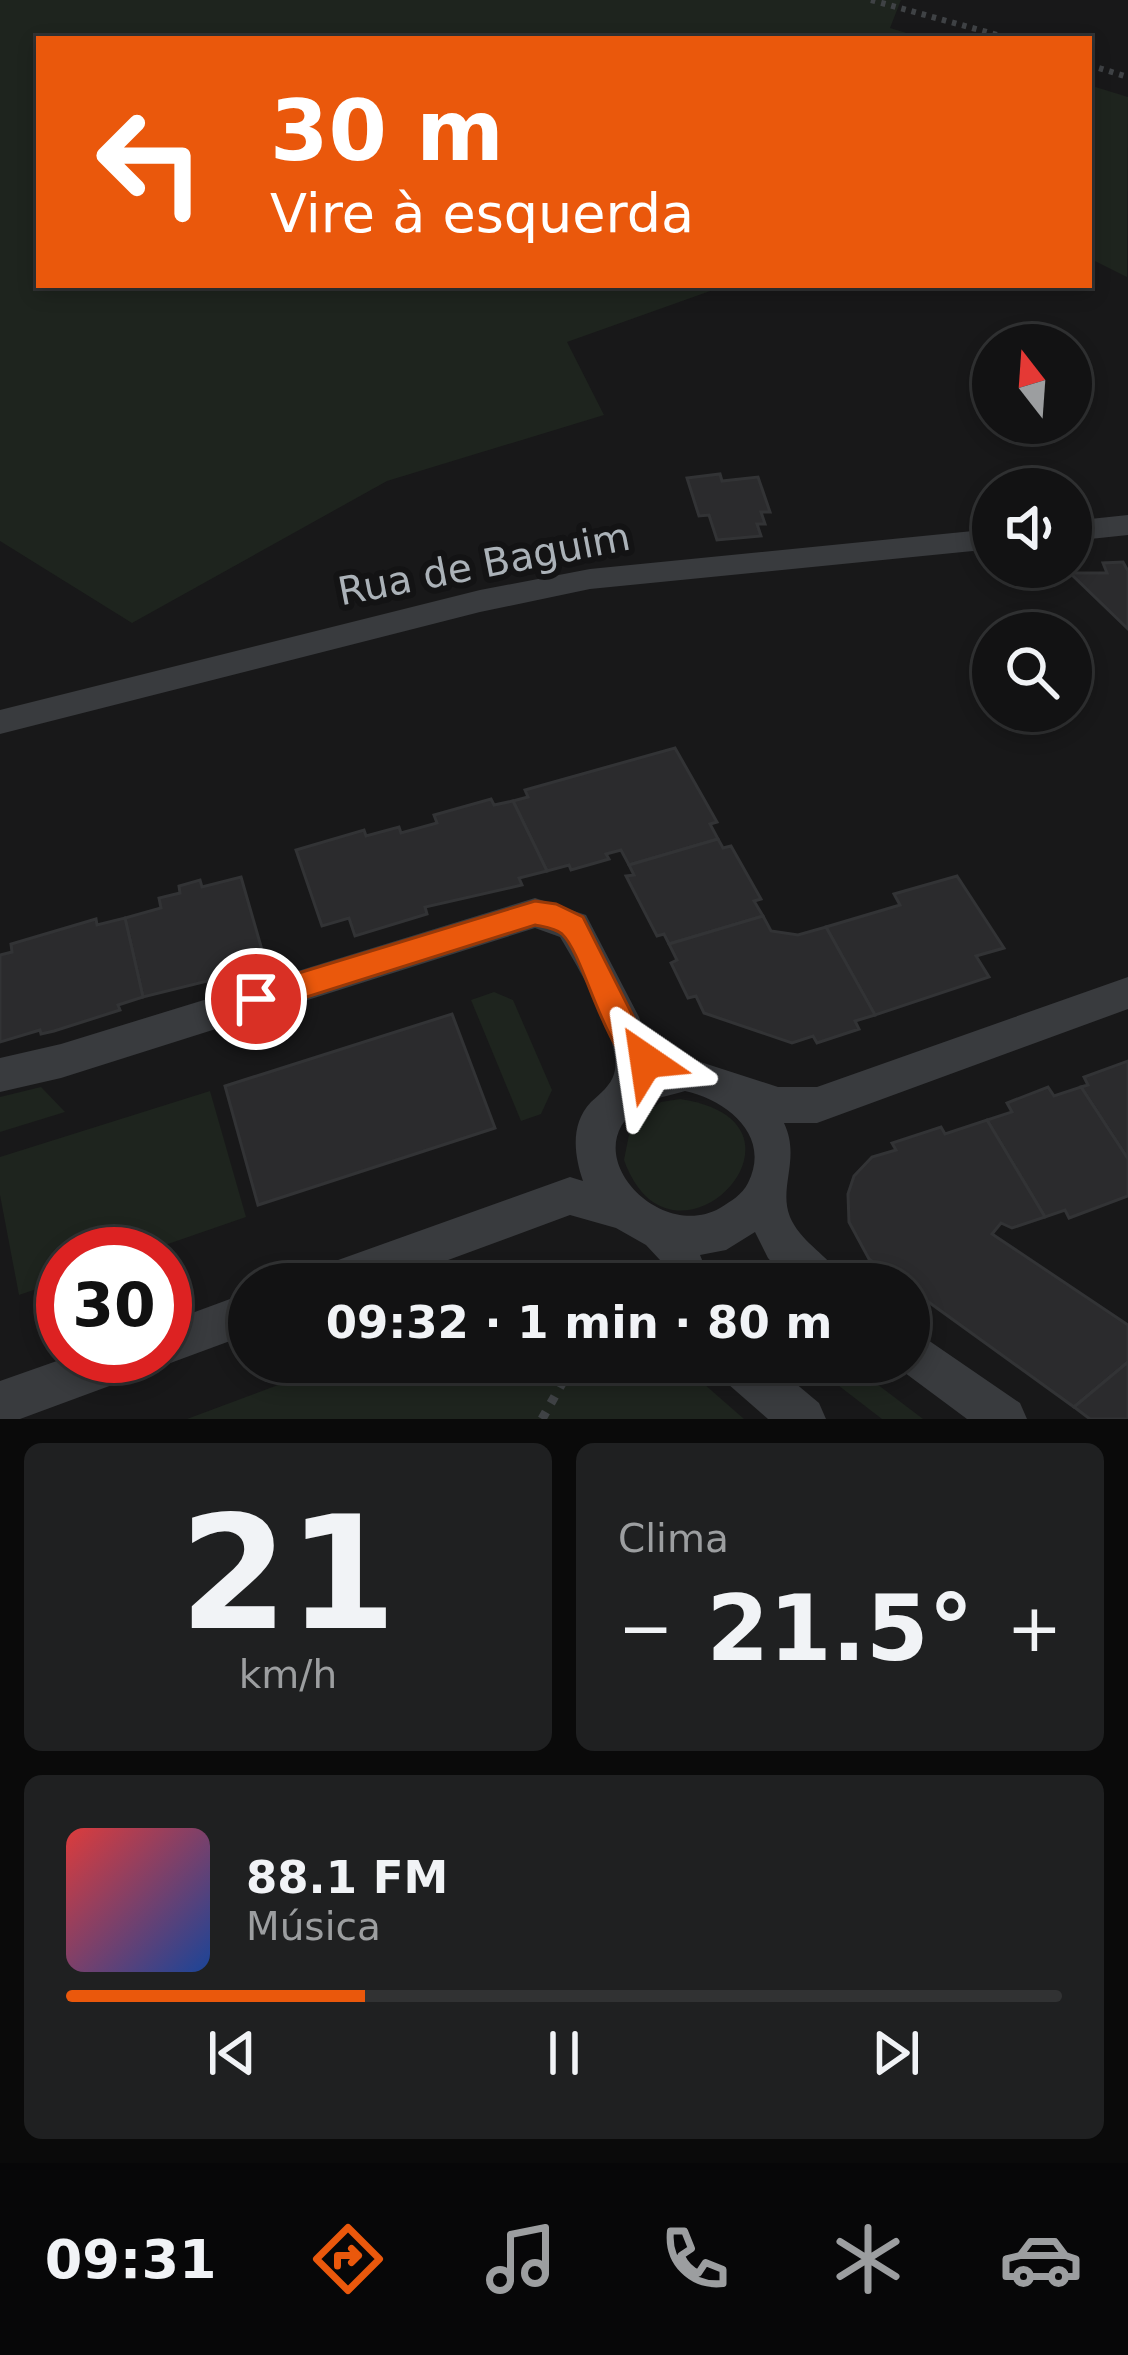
<!DOCTYPE html>
<html lang="pt">
<meta charset="utf-8">
<style>
:root{--surface:#121213;--page:#1f2021;--text:#f1f3f6;--muted:#9c9ea0;--line:#313233;--accent:#ea580c}
body{margin:0;font-family:"DejaVu Sans",sans-serif;background:var(--page);color:var(--text);height:100vh;display:flex;flex-direction:column;font-size:45px;white-space:nowrap}
*{box-sizing:border-box;margin:0}
p{font-size:39px;color:var(--muted)}
.icon{flex:none;width:66px;height:66px;fill:none;stroke:currentColor;stroke-width:2;stroke-linecap:round;stroke-linejoin:round}
.map{position:relative;height:1419px;overflow:hidden}
.panel{display:flex;flex-direction:column;gap:24px;padding:24px;background:#0a0a0a;flex:1}
.panel>*{flex:none}
.hud{position:absolute;left:36px;top:36px;width:1056px;height:252px;border-radius:0px;box-shadow:0 6px 18px #0003,0 0 0 3px var(--line);background:#ea580c;color:#fff;overflow:hidden}
.needle{width:78px;rotate:343deg}
.fabs{position:absolute;left:972px;top:324px;display:grid;gap:24px}
.fabs a{display:grid;place-items:center;width:120px;height:120px;border-radius:50%;background:var(--surface);box-shadow:0 6px 18px #0003,0 0 0 3px var(--line);font-size:60px}
.speed{position:absolute;left:36px;top:1227px;display:flex;gap:24px;font-size:60px;font-weight:700;text-align:center}
.speed>*{display:grid;place-content:center;width:156px;height:156px;border-radius:50%;background:var(--surface);box-shadow:0 6px 18px #0003,0 0 0 3px var(--line);line-height:1}
.speed .limit{border:18px solid #d22;background:#fff;color:#111}
.pin{position:absolute;display:grid;place-items:center;width:102px;height:102px;color:#fff;margin:-51px;border:6px solid #fff;border-radius:50%;box-shadow:0 3px 12px #0007}
.me{position:absolute;width:132px;margin:-66px;rotate:328deg;stroke-linejoin:round;filter:drop-shadow(0 0 9px #0008)}
.turn{display:flex;align-items:center;gap:42px;height:252px;padding:0 36px;font-size:54px}
.turn .icon{width:156px;height:156px;stroke-width:2.5}
.turn b{display:block;font-size:84px;line-height:102px}
.big{font-size:90px;font-weight:600;line-height:1.1}
.panel .widget{flex:1;display:flex;flex-direction:column;justify-content:center;gap:18px;min-width:0;padding:0 42px;border-radius:18px;background:var(--page)}
.panel .dial{align-items:center;gap:0}
.dial b{font-size:156px;line-height:1}
.song{display:flex;align-items:center;gap:36px}
.cover{width:144px;height:144px;border-radius:18px;background:linear-gradient(135deg,hsl(0 70% 55%),hsl(220 70% 35%))}
.played{height:12px;border-radius:6px;background:linear-gradient(90deg,var(--accent) 30%,var(--line) 30%)}
.keys{display:flex;justify-content:space-around;direction:ltr}
.heat{display:flex;justify-content:space-between;align-items:center;font-size:66px;direction:ltr}
.panel .tiles{flex:1;display:grid;gap:24px;grid-template-columns:1fr 1fr}
.widget:last-child{grid-column:span 2}
.trip{position:absolute;left:228px;top:1263px;width:702px;height:120px;border-radius:60px;background:var(--surface);box-shadow:0 6px 18px #0003,0 0 0 3px var(--line);font-weight:600;line-height:120px;text-align:center}
.tabs{display:flex;height:192px;justify-content:space-around;align-items:center;background:#070708;color:var(--muted)}
.tabs .icon{width:84px;height:84px}
.tabs .active{color:var(--accent)}
.tabs b{font-size:54px;color:var(--text)}
.map>svg:first-child{display:block}
</style>
<div class="map">
<svg width="1128" height="1419" viewBox="0 0 1128 1419">
<rect width="100%" height="100%" fill="#181819"/>
<g fill="#1e241e">
<polygon points="0,0 901,0 890,28 926,39 39,39 39,285 727,285 567,342 604,415 387,481 132,623 0,541"/>
<polygon points="1089,85 1128,97 1127,277 1089,258"/>
<polygon points="494,992 513,1000 552,1090 541,1114 521,1121 471,1000"/>
<polygon points="41,1087 65,1112 0,1132 0,1097"/>
<polygon points="210,1091 246,1217 139,1254 63,1254 63,1280 19,1295 0,1195 0,1157"/>
<path d="M680,1099c155,23 -8,195 -56,61l7,-35 30,-23z"/>
<polygon points="339,1362 679,1362 744,1419 187,1419"/>
<polygon points="808,1362 848,1362 923,1419 882,1419"/>
</g>
<g fill="#2b2b2d" stroke="#323335" stroke-width="3">
<polygon points="720,474 722,481 758,477 770,512 761,512 765,524 757,524 761,536 717,540 709,515 699,516 687,478"/>
<polygon points="1123,562 1128,571 1128,629 1070,573 1107,573 1103,563"/>
<polygon points="675,748 717,822 710,824 718,839 629,865 621,850 606,854 609,859 571,870 569,865 547,871 513,801 528,797 525,790"/>
<polygon points="491,799 494,805 513,801 547,871 519,878 522,885 425,907 427,914 355,936 349,918 322,926 296,850 364,830 366,836 399,827 401,833 437,823 434,815"/>
<polygon points="718,839 723,848 731,846 761,899 754,901 763,916 669,944 664,934 657,936 626,876 634,875 629,865"/>
<polygon points="957,876 1004,948 976,956 989,977 875,1015 826,927 900,905 894,894"/>
<polygon points="241,877 264,957 242,963 244,972 143,997 125,918 161,908 159,898 180,893 179,886 200,880 202,887"/>
<polygon points="763,916 771,931 798,935 826,927 875,1015 855,1021 859,1029 817,1043 813,1036 792,1043 704,1013 696,996 688,998 671,963 677,960 669,944"/>
<polygon points="125,918 143,997 118,1005 120,1010 54,1031 41,1034 40,1030 0,1042 0,955 12,952 11,944 96,919 97,925"/>
<polygon points="452,1014 495,1128 258,1205 225,1086"/>
<polygon points="1128,1061 1128,1159 1081,1087 1088,1085 1084,1077"/>
<polygon points="1048,1087 1054,1096 1081,1087 1128,1159 1128,1196 1069,1218 1065,1210 1045,1217 987,1120 1012,1112 1007,1103"/>
<polygon points="987,1120 1045,1217 1012,1228 1001,1223 992,1234 1128,1325 1128,1362 1074,1407 869,1259 849,1222 848,1194 854,1176 872,1157 896,1150 892,1143 941,1127 945,1134"/>
<polygon points="1128,1362 1128,1419 1090,1419 1074,1407"/>
</g>
<g fill="none" stroke-linecap="round" stroke-linejoin="round">
<g stroke="#3f4245" stroke-width="6" stroke-dasharray="4.5 6" stroke-linecap="butt">
<polyline points="871,0 1012,39"/>
<polyline points="1089,65 1128,77"/>
</g>
<g stroke="#3f4245" stroke-width="9" stroke-dasharray="8 10" stroke-linecap="butt">
<polyline points="567,1262 575,1284"/>
<polyline points="542,1419 574,1362"/>
</g>
<g fill="#393b3e" fill-rule="evenodd">
<polygon points="1128,515 1128,535 1071,541 1071,521"/>
<polygon points="993,529 993,549 590,589 480,612 0,734 0,710 480,590 590,569"/>
<path d="M535,898l51,17 53,102 16,49 30,-9 93,30h39l311,-110v32l-311,114h-33c17,36 -6,64 6,94 12,28 43,40 55,67h-54l-23,-26 -13,-26 -29,18 -26,5 12,29h-44l-8,-24 -14,-15 -30,-17 -46,-13 -187,69h-78l7,-14 15,-6 243,-87 13,4c-9,-26 -13,-57 8,-79 9,-8 20,-17 23,-28 10,-31 -38,-110 -54,-137l-25,-9 -474,150 -61,14v-34l61,-14zM685,1091c41,9 87,44 63,92 -6,12 -17,18 -28,25 -61,35 -148,-57 -79,-102 11,-8 31,-11 44,-15z"/>
<polygon points="249,1292 249,1334 165,1365 151,1360 147,1371 131,1378 20,1419 0,1419 0,1381 71,1356 165,1356 165,1323"/>
<polygon points="909,1327 1020,1403 1027,1419 967,1419 893,1364 909,1362"/>
<polygon points="714,1362 770,1362 819,1403 826,1419 768,1419 720,1377"/>
</g>
</g>
<path fill="#ea580c" stroke="#983908" stroke-width="3" d="M535,901l21,3 27,13 57,113 23,31 -5,10c-48,18 -69,-111 -96,-137 -7,-6 -18,-7 -27,-9l-279,88 -11,-4 -5,-10 5,-9 11,-4z"/>
<g text-anchor="middle" dominant-baseline="central" stroke-width="12" stroke-linejoin="round" paint-order="stroke">
<g font-size="39" fill="#abb2b8" stroke="#131314">
<text transform="translate(484 564) rotate(-11)">Rua de Baguim</text>
</g>
</g>
</svg>
<div class="fabs">
<a><svg class="needle" viewBox="-14 -14 28 28"><path d="M0-13l5 13h-10z" fill="#e53935"/><path d="M0 13l5-13h-10z" fill="#9c9ea0"/></svg></a>
<a><svg class="icon" aria-label="sound" viewBox="0 0 24 24"><path d="M4 9h4l5-4v14l-5-4H4zM17 9q2 3 0 6"/></svg></a>
<a><svg class="icon" aria-label="search" viewBox="0 0 24 24"><circle cx="10" cy="10" r="6"/><path d="M15 15l6 6"/></svg></a>
</div>
<div class="speed"><div class="limit">30</div></div>
<div class="pin" style="left:256px;top:999px;background:#d93025"><svg class="icon" aria-label="arrive" viewBox="0 0 24 24"><path d="M6 21V4h12l-3 4 3 4H6"/></svg></div>
<svg class="me" style="left:646px;top:1061px" viewBox="-20 -20 40 40"><path d="M0-17L14 15 0 8-14 15z" fill="#ea580c" stroke="#fff" stroke-width="4"/></svg>
<div class="trip">09:32 · 1 min · 80 m</div>
<div class="hud">
<div class="turn"><svg class="icon" aria-label="left" viewBox="0 0 24 24"><path d="M17 20v-9H6M10 6l-5 5 5 5"/></svg><div><b>30 m</b>Vire à esquerda</div></div>
</div>
</div>
<section class="panel">
<div class="tiles">
<div class="widget dial"><b>21</b><p>km/h</p></div>
<div class="widget"><p>Clima</p>
<div class="heat"><a>−</a><b class="big">21.5°</b><a>+</a></div>
</div>
<div class="widget">
<div class="song"><i class="cover"></i><div><b>88.1 FM</b><p>Música</p></div></div>
<div class="played"></div>
<div class="keys"><svg class="icon" aria-label="previous" viewBox="0 0 24 24"><path d="M18 5L8 12l10 7zM5 5v14"/></svg><svg class="icon" aria-label="pause" viewBox="0 0 24 24"><path d="M8 5v14M16 5v14"/></svg><svg class="icon" aria-label="next" viewBox="0 0 24 24"><path d="M6 5l10 7-10 7zM19 5v14"/></svg></div>
</div>
</div>
</section>
<nav class="tabs">
<b>09:31</b>
<svg class="icon active" aria-label="directions" viewBox="0 0 24 24"><path d="M12 3l9 9-9 9-9-9zM9 14v-3h6M13 9l2 2-2 2"/></svg>
<svg class="icon" aria-label="music" viewBox="0 0 24 24"><path d="M9 18V5l10-2v13"/><circle cx="6" cy="18" r="3"/><circle cx="16" cy="16" r="3"/></svg>
<svg class="icon" aria-label="phone" viewBox="0 0 24 24"><path d="M5 4h4l2 5-3 2q2 4 5 5l2-3 5 2v4C11 20 4 13 5 4z"/></svg>
<svg class="icon" aria-label="climate" viewBox="0 0 24 24"><path d="M12 3v18M4 7l16 10M4 17L20 7"/></svg>
<svg class="icon" aria-label="car" viewBox="0 0 24 24"><path d="M5 17H2v-5l4-1 3-4h7l3 4 3 1v5h-3M9 17h6M6 11h13"/><circle cx="7" cy="17" r="2"/><circle cx="17" cy="17" r="2"/></svg>
</nav>
